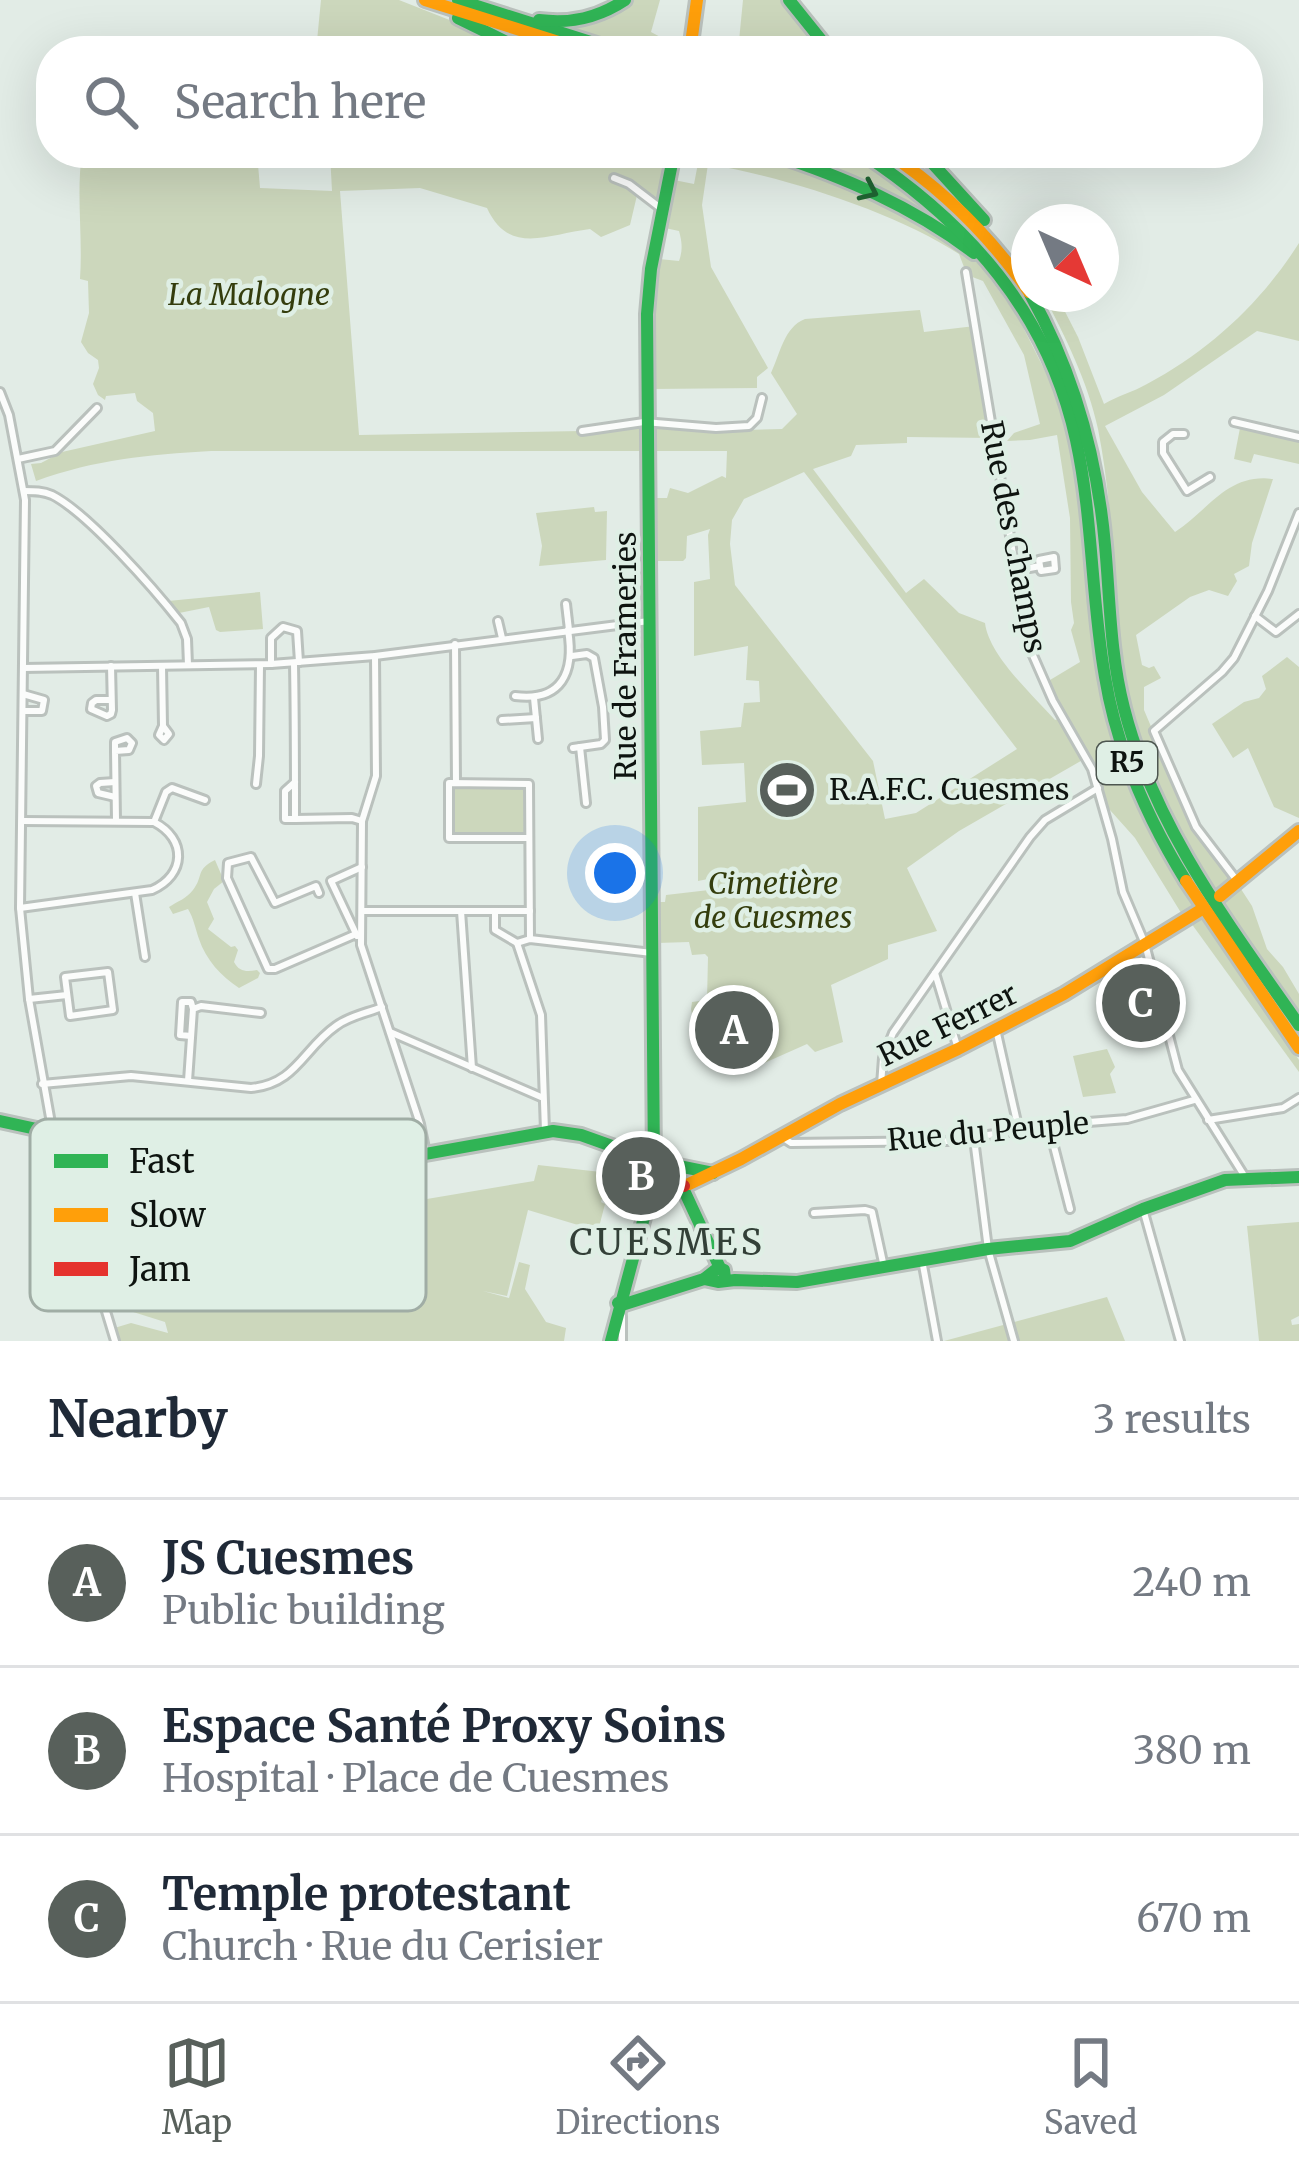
<!DOCTYPE html>
<meta charset="utf-8">
<style>
body{margin:0;font-family:Merriweather,serif;background:#f6f6f7;color:#1f2937}
.compass{position:absolute;left:1011px;top:204px;width:108px;height:108px;border-radius:50%;background:#fff;box-shadow:0 12px 48px #0002;rotate:136deg}
.you{position:absolute;left:615px;top:873px;width:42px;height:42px;margin:-30px;border:9px solid #fff;border-radius:50%;background:#1a73e8;box-shadow:0 0 0 18px #1a73e833}
.badge{display:grid;place-items:center;width:78px;height:78px;border-radius:50%;background:#58605b;color:#fff;font-size:39px;font-weight:700}
.pin{position:absolute;translate:-50% -50%;border:6px solid #fff;box-shadow:0 3px 12px #0006}
.list{margin:0;padding:0;list-style:none}
h2{display:flex;justify-content:space-between;align-items:center;height:156px;margin:0;padding:0 48px;font-size:51px}
h2 small{font-size:39px;font-weight:400;color:#747a83}
.list li{display:grid;grid-template-columns:78px 1fr auto;gap:36px;align-items:center;box-sizing:border-box;height:168px;padding:0 48px;border-top:3px solid #e0e1e3}
.list b{display:block;font-size:45px;white-space:nowrap}
.list p{margin:0;font-size:39px;white-space:nowrap;color:#747a83}
.list em{font-size:39px;font-style:normal;color:#747a83}
.icon{flex:none;width:66px;height:66px;fill:none;stroke:currentColor;stroke-width:2;stroke-linecap:round;stroke-linejoin:round}
.map{position:relative;flex:none;width:1299px;height:1341px;overflow:hidden}
.search{position:absolute;background:#fff;box-shadow:0 12px 48px #0002;left:36px;right:36px;top:36px;height:132px;display:flex;align-items:center;gap:30px;box-sizing:border-box;padding:0 42px;border-radius:48px;color:#747a83;font-size:45px}
.sheet{height:660px;background:#fff}
nav{display:flex;justify-content:space-around;align-items:center;box-sizing:border-box;height:168px;border-top:3px solid #e0e1e3;background:#fff;font-size:33px;color:#747a83}
nav a{display:grid;justify-items:center;gap:6px}
nav .on{color:#58605b}
.map>svg:first-child{display:block}
</style>
<div class="map">
<svg width="1299" height="1341" viewBox="0 0 1299 1341">
<rect width="100%" height="100%" fill="#e2ece6"/>
<g fill="#ccd7bc" fill-rule="evenodd">
<path d="M 321,0 L 399,0 L 485,34 L 517,51 L 316,51 Z"/>
<path d="M 627,0 L 660,0 L 651,32 L 679,47 L 679,51 L 637,51 L 557,24 Z"/>
<path d="M 743,0 L 785,0 L 825,51 L 738,51 Z"/>
<path d="M 82,153 L 257,153 L 260,188 L 332,191 L 330,153 L 669,153 L 660,205 L 638,191 L 630,225 L 601,237 L 590,229 C 548,234 509,256 487,208 L 420,188 L 340,191 L 359,435 L 582,431 L 648,424 L 741,427 L 744,430 L 782,429 L 797,414 L 771,373 C 780,354 784,327 805,319 L 920,310 L 924,332 L 975,326 L 993,438 L 907,437 L 907,443 L 856,445 L 851,456 L 813,469 L 906,593 L 924,579 L 959,613 L 985,623 C 989,656 1033,695 1055,720 L 1061,718 L 1045,683 L 1080,662 L 1071,630 L 1074,623 L 1071,602 L 1070,518 L 1057,435 L 1030,440 L 1007,441 L 1014,433 L 1040,424 L 1024,355 L 983,281 L 967,275 L 959,254 C 895,212 784,177 708,164 L 702,205 L 711,267 L 768,368 L 757,377 L 757,388 L 652,389 C 652,346 649,301 659,259 L 679,261 C 683,250 682,242 679,231 L 665,228 L 669,179 L 694,184 L 700,153 L 755,153 L 823,176 L 917,219 L 980,265 L 1017,315 L 1055,391 L 1069,437 L 1080,498 L 1096,668 L 1107,721 L 1196,907 L 1183,916 L 1135,838 L 1101,800 L 1086,758 L 959,831 L 907,868 L 937,931 L 888,945 L 888,959 L 831,985 L 843,1042 L 815,1052 L 807,1044 L 762,1064 L 749,1013 L 707,1023 L 711,1043 L 702,1044 L 697,1041 L 691,1009 L 692,1002 L 707,1000 L 708,957 L 705,954 L 692,955 L 689,942 L 657,943 L 658,902 L 665,902 L 666,895 L 709,890 L 708,879 L 698,881 L 698,807 L 746,802 L 744,763 L 702,765 L 700,731 L 741,727 L 744,703 L 760,702 L 759,681 L 746,680 L 748,646 L 694,656 L 694,582 L 710,579 L 708,535 L 710,529 L 687,536 L 686,558 L 683,561 L 654,561 L 654,498 L 667,498 L 670,488 L 688,493 L 722,476 L 726,478 L 727,451 L 211,451 C 147,455 97,459 36,481 L 31,464 L 41,463 L 62,452 L 155,431 L 153,413 L 137,401 L 135,393 L 106,396 L 105,400 L 98,395 L 93,384 L 99,368 L 98,360 L 88,353 L 81,342 L 89,313 L 88,281 L 80,279 C 83,237 76,194 82,153 ZM 804,472 L 1017,749 L 916,813 L 885,819 L 873,761 L 735,585 L 730,544 L 732,520 L 744,499 Z"/>
<path d="M 779,153 L 850,153 L 895,179 L 967,240 Z"/>
<path d="M 1299,243 L 1299,341 L 1257,331 L 1164,395 L 1105,426 L 1142,492 L 1175,532 C 1208,511 1227,473 1273,479 L 1252,543 L 1249,566 L 1234,574 L 1237,581 L 1228,596 L 1209,590 L 1190,597 L 1136,635 L 1142,665 L 1149,668 L 1154,666 L 1161,678 L 1144,687 L 1144,710 L 1186,809 L 1228,869 L 1230,880 L 1217,892 C 1185,841 1151,788 1136,729 C 1111,631 1118,528 1098,429 C 1088,382 1065,336 1043,294 L 1056,294 L 1078,337 L 1104,404 C 1117,396 1133,392 1147,384 C 1209,351 1261,303 1299,243 Z"/>
<path d="M 1240,428 L 1299,442 L 1299,464 L 1254,454 L 1251,463 L 1234,459 Z"/>
<path d="M 594,507 L 595,512 L 607,511 L 606,560 L 539,566 L 542,546 L 536,513 Z"/>
<path d="M 260,592 L 263,629 L 220,632 L 216,630 L 209,607 L 179,613 L 168,601 Z"/>
<path d="M 1287,657 L 1299,667 L 1299,818 L 1274,807 L 1248,748 L 1233,758 L 1212,724 L 1244,702 L 1259,698 L 1266,689 L 1262,676 Z"/>
<rect x="453" y="787" width="72" height="48"/>
<path d="M 215,860 L 224,881 L 214,889 L 207,902 L 214,919 L 208,929 L 231,947 L 235,946 L 238,950 L 234,962 C 239,972 247,972 257,970 L 260,973 L 258,978 L 239,988 C 221,976 206,960 199,939 C 195,928 194,919 188,909 L 173,914 L 169,907 C 178,901 186,899 193,890 C 204,876 195,870 215,860 Z"/>
<path d="M 1239,886 L 1252,906 L 1267,949 L 1283,967 L 1299,994 L 1299,1014 L 1222,900 Z"/>
<path d="M 1200,914 L 1299,1060 L 1299,1072 L 1191,923 Z"/>
<path d="M 1107,1049 L 1115,1067 L 1110,1074 L 1116,1093 L 1083,1097 L 1073,1056 Z"/>
<path d="M 538,1165 L 610,1173 L 601,1202 L 605,1204 L 598,1231 L 528,1210 L 507,1296 L 483,1291 L 509,1298 L 519,1262 L 530,1265 L 525,1289 L 546,1322 L 566,1328 L 564,1341 L 115,1341 L 111,1329 L 131,1323 L 168,1333 L 165,1322 L 111,1305 L 95,1251 L 139,1238 L 137,1229 L 275,1235 L 275,1251 L 332,1249 L 332,1234 L 386,1233 L 418,1229 L 415,1201 L 534,1181 Z"/>
<path d="M 1299,1222 L 1299,1316 L 1291,1320 L 1292,1325 L 1299,1324 L 1299,1341 L 1259,1341 L 1247,1226 Z"/>
<path d="M 1107,1297 L 1125,1341 L 944,1341 Z"/>
</g>
<g fill="none" stroke-linecap="round" stroke-linejoin="round">
<defs>
<g id="street">
<path d="M 614,178 L 629,184 L 663,210"/>
<path d="M 966,272 L 1028,644 L 1053,701 L 1092,769 L 1112,839 L 1123,892 L 1145,944 L 1178,1070 L 1245,1177"/>
<path d="M 0,392 L 9,415 L 25,500 L 20,908 L 29,999 L 54,1140 L 115,1341"/>
<path d="M 1234,422 L 1299,437"/>
<path d="M 582,431 L 644,422 L 716,428 L 749,426 L 757,418 L 762,398"/>
<path d="M 1184,434 L 1173,434 L 1163,442 L 1163,453 L 1187,491 L 1210,477"/>
<path d="M 18,459 L 55,451 L 97,408"/>
<path d="M 24,491 C 34,491 43,491 52,495 C 88,513 155,590 181,623 L 187,639 L 188,665"/>
<path d="M 1014,571 L 1040,566 L 1041,571 L 1055,569 L 1054,557 L 1039,560 L 1040,566"/>
<path d="M 566,604 L 569,630"/>
<path d="M 1255,616 L 1276,632 L 1299,614"/>
<path d="M 498,621 L 502,638"/>
<path d="M 455,644 L 456,783"/>
<path d="M 375,656 L 376,776 L 362,821 L 361,945 L 420,1124 L 426,1153"/>
<path d="M 572,656 L 587,654 L 594,658 L 603,707 L 605,740 L 601,744 L 573,748"/>
<path d="M 271,664 L 271,638 L 283,627 L 297,631 L 299,662"/>
<path d="M 294,664 C 295,716 295,767 295,819 L 285,819 L 285,791 L 295,782"/>
<path d="M 111,666 L 112,710 L 111,714 L 107,716 L 91,709 L 92,703 L 96,700 L 111,700"/>
<path d="M 162,666 L 163,726 L 169,734 L 164,740 L 159,735 L 163,726"/>
<path d="M 23,668 L 271,664 L 375,656 L 649,621"/>
<path d="M 515,696 C 562,702 575,672 568,630"/>
<path d="M 534,698 L 538,739"/>
<path d="M 23,711 L 42,711 L 44,700 L 23,694"/>
<path d="M 502,720 L 536,718"/>
<path d="M 580,747 L 586,803"/>
<path d="M 115,751 L 129,750 L 132,743 L 127,738 L 115,742 L 115,751 L 116,820"/>
<path d="M 115,782 L 100,783 L 96,786 L 98,793 L 115,797"/>
<path d="M 256,784 L 259,756 L 260,665"/>
<path d="M 295,819 L 352,818 L 362,821"/>
<path d="M 154,822 L 166,792 L 172,788 L 205,800"/>
<path d="M 528,838 L 449,838 L 449,783 L 529,784 L 530,939"/>
<path d="M 1238,882 L 1196,827 L 1154,731 L 1222,672 L 1234,658 L 1268,591 L 1299,513"/>
<path d="M 135,893 L 145,957"/>
<path d="M 319,893 L 316,886 L 275,903 L 251,857 L 228,863 L 227,878 L 268,969 L 275,969 L 356,934"/>
<path d="M 20,908 L 152,890 C 186,875 187,839 154,822 L 22,821"/>
<path d="M 362,911 L 530,911"/>
<path d="M 461,911 L 472,1068"/>
<path d="M 495,912 L 495,930 L 517,943 L 530,939 L 652,953"/>
<path d="M 357,936 L 331,881 L 362,867"/>
<path d="M 517,943 L 541,1015 L 545,1131"/>
<path d="M 108,972 L 113,1010 L 70,1016 L 65,977 Z"/>
<path d="M 935,973 L 958,1049"/>
<path d="M 29,999 L 67,995"/>
<path d="M 996,1029 L 1019,1131"/>
<path d="M 390,1032 L 541,1097"/>
<path d="M 191,1036 L 180,1035 L 182,1002 L 191,1002 L 193,1009"/>
<path d="M 188,1081 L 193,1009 L 201,1006 L 261,1013"/>
<path d="M 42,1084 L 131,1076 L 251,1088 C 296,1084 303,1049 336,1026 C 349,1016 367,1013 382,1007"/>
<path d="M 881,1085 L 883,1058 L 893,1033 L 1030,837 L 1045,820 L 1098,788"/>
<path d="M 1208,1120 L 1283,1108 L 1299,1098"/>
<path d="M 1049,1127 L 1070,1209"/>
<path d="M 782,1137 L 791,1143 L 947,1141 L 1063,1124 L 1127,1119 L 1194,1100"/>
<path d="M 974,1139 L 988,1249 L 1014,1341"/>
<path d="M 381,1194 L 384,1162"/>
<path d="M 1143,1209 L 1180,1341"/>
<path d="M 814,1213 L 865,1210 L 872,1212 L 884,1267"/>
<path d="M 922,1260 L 937,1341"/>
<path d="M 617,1311 L 622,1316 L 622,1341"/>
</g>
<g id="fast">
<path d="M 458,0 L 619,51"/>
<path d="M 789,0 L 830,51"/>
<path d="M 458,18 L 525,51"/>
<path d="M 539,20 C 571,24 598,18 625,0"/>
<path d="M 770,153 C 844,177 912,206 974,253"/>
<path d="M 862,153 C 968,223 1048,312 1076,440 C 1093,518 1091,598 1105,677 C 1117,750 1147,818 1186,881"/>
<path d="M 923,153 L 984,220"/>
<path d="M 1030,294 C 1074,373 1097,455 1105,545 C 1110,599 1110,654 1124,708 C 1154,827 1230,926 1299,1025"/>
<path d="M 0,1121 L 234,1172 L 274,1176 L 314,1174 L 553,1131 L 581,1135 L 654,1161 L 713,1173"/>
<path d="M 682,1186 L 720,1268"/>
<path d="M 704,1279 L 718,1282 L 735,1280 L 797,1282 L 988,1249 L 1070,1241 L 1143,1209 L 1225,1180 L 1299,1177"/>
<path d="M 618,1303 L 625,1304 L 704,1279 L 718,1268 L 724,1270 L 725,1278"/>
<path d="M 611,1341 L 646,1210 L 654,1167 L 647,314 L 651,269 L 674,153"/>
</g>
<g id="slow">
<path d="M 425,0 L 587,51"/>
<path d="M 690,51 L 697,0"/>
<path d="M 888,153 C 945,191 990,236 1029,292"/>
<path d="M 1186,881 L 1299,1048"/>
<path d="M 1220,896 L 1299,831"/>
<path d="M 689,1184 L 741,1159 L 840,1104 L 958,1049 L 1064,994 L 1199,911"/>
</g>
<path id="jam" d="M 651,1188 L 664,1183 L 684,1186"/>
</defs>
<use href="#street" stroke="#bac1bd" stroke-width="12"/>
<use href="#fast" stroke="#bac1bd" stroke-width="18"/>
<use href="#slow" stroke="#bac1bd" stroke-width="18"/>
<use href="#jam" stroke="#bac1bd" stroke-width="18"/>
<use href="#street" stroke="#fbfcfb" stroke-width="6"/>
<use href="#fast" stroke="#30b455" stroke-width="12"/>
<use href="#slow" stroke="#ff9f0a" stroke-width="12"/>
<use href="#jam" stroke="#e5322d" stroke-width="12"/>
</g>
<defs><path id="oneway-chevron" d="M-2-3.5L2.5 0L-2 3.5" fill="none" stroke-width="1.6" stroke-linecap="round" stroke-linejoin="round" transform="scale(3)"/></defs>
<use stroke="#1f6432" href="#oneway-chevron" transform="translate(869 191) rotate(25)"/>
<defs>
<symbol id="stadium-disc" viewBox="-11 -11 22 22"><circle r="9.5" fill="#58605b" stroke="#dfefe5"/><path d="M0-5a6.5 5 0 1 0 0 10a6.5 5 0 1 0 0-10ZM-3.5-1.8h7v3.6h-7Z" fill="#fff"/></symbol>
</defs>
<g fill-rule="evenodd">
<use href="#stadium-disc" x="754" y="757" width="66" height="66"/>
</g>
<g text-anchor="middle" stroke-width="9" stroke-linejoin="round" paint-order="stroke">
<rect fill="#dfefe5" stroke="#4d5650" stroke-width="3" x="1097" y="742" width="60" height="42" rx="9"/>
<g font-size="27" font-weight="bold" fill="#0e1410">
<text x="1127" y="772">R5</text>
</g>
<g font-size="30" font-style="italic" fill="#343d0d" stroke="#dfefe5">
<text x="249" y="305">La Malogne</text>
<text x="773" y="894">Cimetière<tspan x="773" dy="34">de Cuesmes</tspan></text>
</g>
<g font-size="30" fill="#0e1410" stroke="#dfefe5">
<text transform="translate(1013 537) rotate(79)" y="10">Rue des Champs</text>
<text transform="translate(626 656) rotate(-90)" y="10">Rue de Frameries</text>
<text transform="translate(948 1025) rotate(-26)" y="10">Rue Ferrer</text>
<text transform="translate(988 1132) rotate(-5)" y="10">Rue du Peuple</text>
</g>
<g font-size="30" fill="#0e1410" stroke="#dfefe5" text-anchor="start">
<text x="829" y="800">R.A.F.C. Cuesmes</text>
</g>
<g font-size="36" letter-spacing="3" fill="#334038" stroke="#dfefe5">
<text x="667" y="1255">CUESMES</text>
</g>
</g>
<rect x="30" y="1119" width="396" height="192" rx="18" fill="#dfefe5" stroke="#a0ada5" stroke-width="3"/>
<rect x="54" y="1154" width="54" height="14" fill="#30b455"/>
<rect x="54" y="1208" width="54" height="14" fill="#ff9f0a"/>
<rect x="54" y="1262" width="54" height="14" fill="#e5322d"/>
<g font-size="33" fill="#0e1410">
<text x="129" y="1173">Fast</text>
<text x="129" y="1227">Slow</text>
<text x="129" y="1281">Jam</text>
</g>
</svg>
<svg class="compass" viewBox="-18 -18 36 36"><path d="M0-13l5 13h-10z" fill="#e53935"/><path d="M0 13l5-13h-10z" fill="#747a83"/></svg>
<div class="you"></div>
<div class="pin badge" style="left:734px;top:1030px">A</div>
<div class="pin badge" style="left:641px;top:1176px">B</div>
<div class="pin badge" style="left:1141px;top:1003px">C</div>
<div class="search"><svg class="icon" aria-label="search" viewBox="0 0 24 24"><circle cx="10" cy="10" r="6"/><path d="M15 15l6 6"/></svg>Search here</div>
</div>
<section class="sheet">
<h2>Nearby<small>3 results</small></h2>
<ul class="list">
<li><span class="badge">A</span><div><b>JS Cuesmes</b><p>Public building</p></div><em>240 m</em></li>
<li><span class="badge">B</span><div><b>Espace Santé Proxy Soins</b><p>Hospital · Place de Cuesmes</p></div><em>380 m</em></li>
<li><span class="badge">C</span><div><b>Temple protestant</b><p>Church · Rue du Cerisier</p></div><em>670 m</em></li>
</ul>
</section>
<nav>
<a class="on"><svg class="icon" aria-label="map" viewBox="0 0 24 24"><path d="M3 6l6-2 6 2 6-2v14l-6 2-6-2-6 2zM9 4v14M15 6v14"/></svg>Map</a>
<a><svg class="icon" aria-label="directions" viewBox="0 0 24 24"><path d="M12 3l9 9-9 9-9-9zM9 14v-3h6M13 9l2 2-2 2"/></svg>Directions</a>
<a><svg class="icon" aria-label="saved" viewBox="0 0 24 24"><path d="M7 4h10v16l-5-4-5 4z"/></svg>Saved</a>
</nav>
